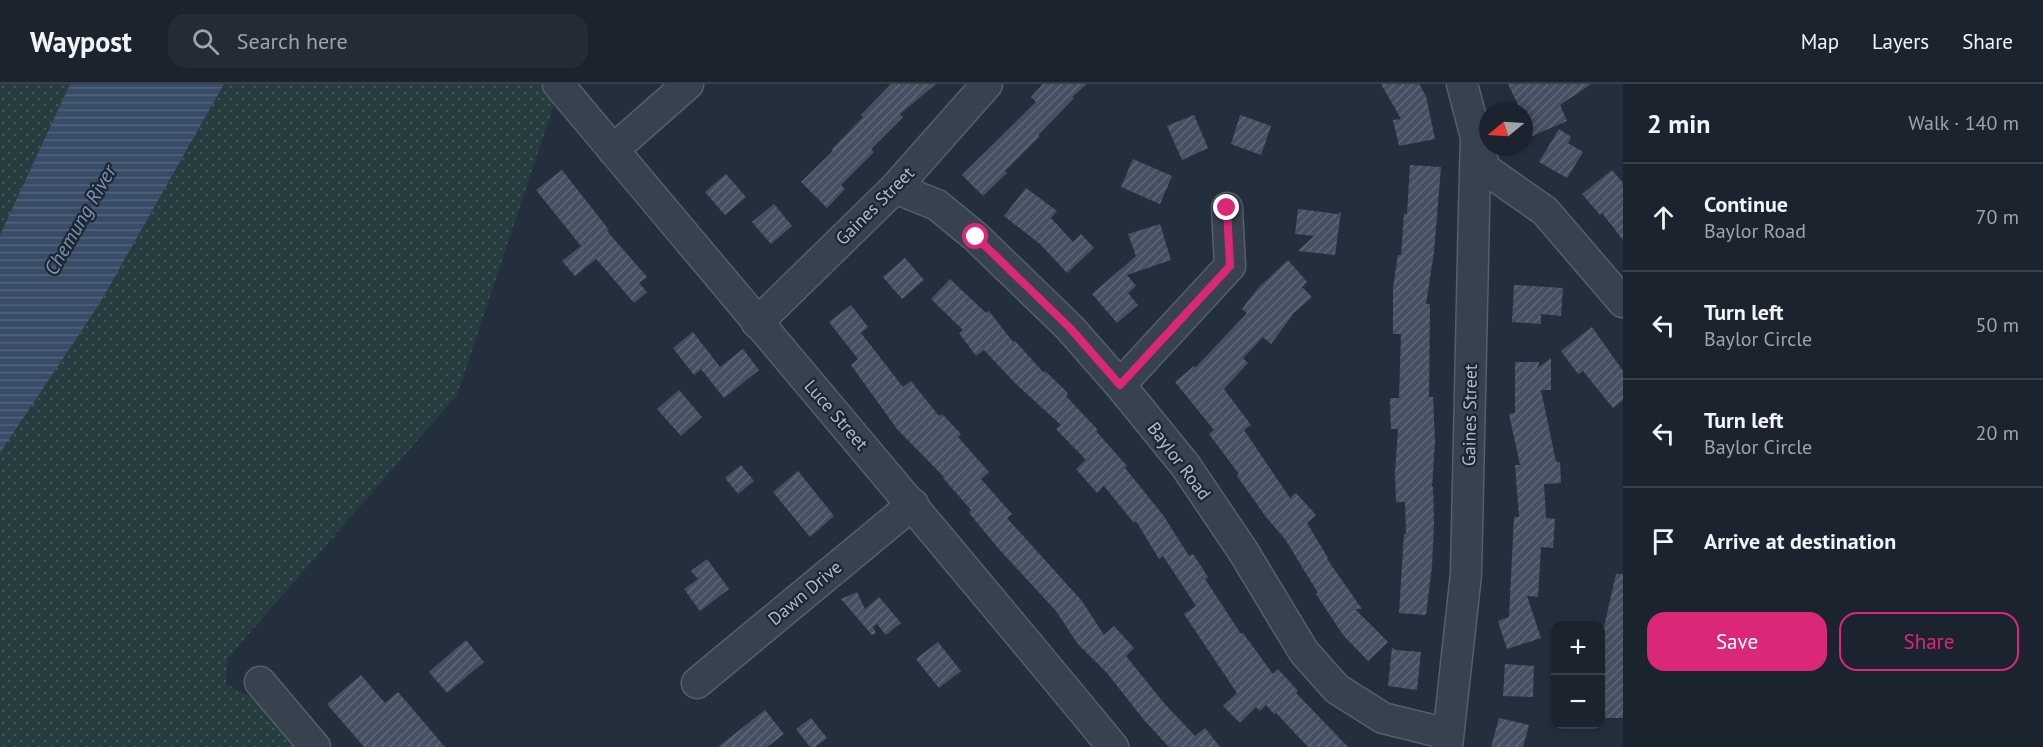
<!DOCTYPE html>
<meta charset="utf-8">
<style>
body{margin:0;font-family:"PT Sans",sans-serif;background:#242b36;color:#f1f3f6}
.controls{position:absolute;right:18px;bottom:18px;display:grid;overflow:hidden;border-radius:12px;box-shadow:0 3px 9px #0003}
.controls button{width:54px;height:54px;display:grid;place-items:center;padding:0;border:0;border-bottom:2px solid #39404a;background:#1b232e;color:#f1f3f6;font:30px sans-serif}
.compass{position:absolute;left:1479px;top:18px;width:54px;height:54px;border-radius:50%;background:#1b232e;box-shadow:0 3px 9px #0003;rotate:252deg}
.stop{position:absolute;width:18px;height:18px;margin:-14px;border:4px solid #db2777;border-radius:50%;background:#fff}
.stop.end{background:#db2777;border-color:#fff;box-shadow:0 2px 6px #0008}
.list{margin:0;padding:0;list-style:none}
h2{display:flex;justify-content:space-between;align-items:center;height:78px;margin:0;padding:0 24px;font-size:26px}
h2 small{font-size:20px;font-weight:400;color:#a0a4aa}
.list li{display:grid;grid-template-columns:39px 1fr auto;gap:18px;align-items:center;box-sizing:border-box;height:108px;padding:0 24px;border-top:2px solid #39404a}
.list b{display:block;font-size:22px;white-space:nowrap}
.list p{margin:0;font-size:20px;white-space:nowrap;color:#a0a4aa}
.list em{font-size:20px;font-style:normal;color:#a0a4aa}
.actions{display:flex;gap:12px;padding:18px 24px}
.actions a{flex:1;padding:14px 0;border:2px solid #db2777;border-radius:18px;text-align:center;font-size:21px;color:#db2777}
.actions .main{background:#db2777;color:#fff}
.icon{flex:none;width:33px;height:33px;fill:none;stroke:currentColor;stroke-width:2;stroke-linecap:round;stroke-linejoin:round}
.map{position:relative;flex:none;width:1623px;height:663px;overflow:hidden}
header{display:flex;align-items:center;gap:36px;box-sizing:border-box;height:84px;padding:0 30px;background:#1b232e;border-bottom:2px solid #39404a}
header strong{font-size:28px}
nav{display:flex;gap:33px;margin-inline-start:auto;font-size:21px}
.search{width:420px;height:54px;background:#242b36;display:flex;align-items:center;gap:15px;box-sizing:border-box;padding:0 21px;border-radius:18px;color:#a0a4aa;font-size:22px}
main{display:flex}
aside{flex:1;background:#1b232e}
.map>svg:first-child{display:block}
</style>
<header>
<strong>Waypost</strong>
<div class="search"><svg class="icon" aria-label="search" viewBox="0 0 24 24"><circle cx="10" cy="10" r="6"/><path d="M15 15l6 6"/></svg>Search here</div>
<nav><a>Map</a><a>Layers</a><a>Share</a></nav>
</header>
<main>
<div class="map">
<svg width="1623" height="663" viewBox="0 0 1623 663">
<defs>
<pattern id="grass-dots" width="8" height="8" patternUnits="userSpaceOnUse" patternTransform="scale(1.5)"><rect width="8" height="8" fill="#263c3f"/><path d="M2 2h.1M6 6h.1" fill="none" stroke="#435659" stroke-width="1.8" stroke-linecap="round"/></pattern>
<pattern id="water-rules" width="6" height="5" patternUnits="userSpaceOnUse" patternTransform="scale(1.5)"><rect width="6" height="5" fill="#394c67"/><path d="M0 2.5h6" fill="none" stroke="#53647b"/></pattern>
<pattern id="building-hatch" width="6" height="6" patternUnits="userSpaceOnUse" patternTransform="scale(1.5)"><rect width="6" height="6" fill="#455162"/><path d="M-1 1l2-2M0 6l6-6M5 7l2-2" fill="none" stroke="#5d6877"/></pattern>
</defs>
<rect width="100%" height="100%" fill="#242f3e"/>
<g fill="url(#grass-dots)">
<path d="M 0,0 L 70,0 L 0,151 Z"/>
<path d="M 224,0 L 541,0 L 555,17 L 457,311 L 227,575 L 226,600 L 255,615 L 293,663 L 0,663 L 0,369 L 100,219 Z"/>
</g>
<path fill="url(#water-rules)" d="M 70,0 L 224,0 L 100,219 L 0,369 L 0,151 Z"/>
<g fill="url(#building-hatch)">
<path d="M 891,0 L 936,0 L 900,30 L 903,33 L 871,65 L 874,68 L 841,101 L 845,105 L 827,124 L 801,98 L 833,67 L 831,66 L 863,33 L 861,31 Z"/>
<path d="M 1043,0 L 1087,0 L 1072,13 L 1074,14 L 1038,51 L 1040,52 L 1005,87 L 1007,89 L 983,112 L 962,91 L 1036,18 L 1031,13 Z"/>
<path d="M 1381,0 L 1419,0 L 1426,12 L 1435,55 L 1399,62 L 1393,36 L 1401,35 Z"/>
<path d="M 1508,0 L 1591,0 L 1560,21 L 1567,37 L 1532,52 L 1524,35 L 1524,27 L 1521,27 Z"/>
<path d="M 1194,31 L 1208,64 L 1182,76 L 1167,42 Z"/>
<path d="M 1240,31 L 1271,42 L 1261,71 L 1231,60 Z"/>
<path d="M 1559,45 L 1571,53 L 1568,59 L 1583,68 L 1567,94 L 1539,78 Z"/>
<path d="M 1133,75 L 1172,92 L 1160,120 L 1121,103 Z"/>
<path d="M 1410,81 L 1441,83 L 1434,168 L 1426,220 L 1430,220 L 1429,313 L 1433,313 L 1435,357 L 1432,403 L 1433,403 L 1434,439 L 1432,482 L 1426,531 L 1399,529 L 1404,450 L 1406,450 L 1405,418 L 1396,418 L 1395,388 L 1398,345 L 1391,345 L 1390,314 L 1399,314 L 1401,250 L 1393,250 L 1393,204 L 1398,171 L 1401,171 L 1404,130 L 1407,130 Z"/>
<path d="M 562,86 L 609,146 L 607,147 L 647,193 L 639,199 L 647,208 L 634,219 L 596,175 L 575,192 L 562,177 L 581,162 L 536,106 Z"/>
<path d="M 1612,86 L 1623,99 L 1623,156 L 1602,129 L 1600,131 L 1582,110 Z"/>
<path d="M 726,90 L 746,113 L 725,131 L 705,108 Z"/>
<path d="M 1026,104 L 1057,127 L 1051,134 L 1073,158 L 1081,150 L 1094,164 L 1067,189 L 1040,160 L 1004,132 Z"/>
<path d="M 774,120 L 792,142 L 771,160 L 752,138 Z"/>
<path d="M 1298,125 L 1338,130 L 1341,127 L 1335,171 L 1298,167 L 1314,152 L 1295,150 Z"/>
<path d="M 1160,140 L 1171,176 L 1127,191 L 1136,202 L 1128,209 L 1138,221 L 1117,239 L 1092,210 L 1136,172 L 1128,150 Z"/>
<path d="M 905,174 L 924,196 L 902,215 L 883,193 Z"/>
<path d="M 1288,176 L 1307,198 L 1302,203 L 1312,213 L 1294,229 L 1271,260 L 1263,253 L 1243,274 L 1248,279 L 1224,305 L 1251,341 L 1244,346 L 1290,414 L 1296,409 L 1316,431 L 1307,439 L 1328,474 L 1327,475 L 1362,525 L 1355,525 L 1388,558 L 1368,577 L 1343,551 L 1316,510 L 1318,509 L 1285,455 L 1266,433 L 1237,392 L 1239,390 L 1209,350 L 1214,346 L 1175,298 L 1194,282 L 1195,284 L 1247,229 L 1242,225 L 1258,204 Z"/>
<path d="M 950,195 L 986,229 L 989,227 L 1013,258 L 1015,257 L 1044,289 L 1045,287 L 1068,309 L 1066,312 L 1098,346 L 1096,347 L 1127,382 L 1125,384 L 1163,431 L 1189,472 L 1193,470 L 1208,493 L 1205,495 L 1241,550 L 1243,549 L 1273,590 L 1278,585 L 1298,607 L 1296,609 L 1348,663 L 1308,663 L 1276,629 L 1274,630 L 1266,621 L 1260,627 L 1256,623 L 1240,639 L 1223,622 L 1237,609 L 1184,530 L 1196,522 L 1163,472 L 1159,475 L 1136,437 L 1134,439 L 1104,402 L 1097,409 L 1076,385 L 1086,376 L 1056,345 L 1061,341 L 1015,299 L 984,266 L 976,272 L 959,249 L 963,246 L 931,215 Z"/>
<path d="M 1514,201 L 1563,204 L 1561,232 L 1541,230 L 1541,240 L 1512,238 Z"/>
<path d="M 851,221 L 868,243 L 861,249 L 903,303 L 911,297 L 939,332 L 942,330 L 961,350 L 958,353 L 989,388 L 981,395 L 1012,430 L 1007,434 L 1082,517 L 1104,551 L 1114,542 L 1134,564 L 1126,572 L 1163,618 L 1195,652 L 1205,644 L 1220,663 L 1169,663 L 1144,636 L 1107,589 L 1077,559 L 1056,527 L 998,464 L 969,429 L 971,426 L 943,394 L 944,393 L 897,345 L 851,281 L 858,275 L 829,238 Z"/>
<path d="M 1592,243 L 1623,287 L 1623,316 L 1613,324 L 1583,287 L 1578,290 L 1561,267 Z"/>
<path d="M 693,248 L 720,283 L 743,265 L 759,286 L 724,314 L 701,285 L 694,291 L 673,264 Z"/>
<path d="M 1551,274 L 1551,306 L 1541,306 L 1556,378 L 1560,378 L 1561,399 L 1544,400 L 1546,434 L 1555,435 L 1553,464 L 1541,463 L 1538,513 L 1527,512 L 1541,554 L 1507,565 L 1498,537 L 1509,533 L 1514,433 L 1519,433 L 1515,381 L 1520,381 L 1509,330 L 1515,329 L 1515,278 L 1539,278 L 1538,284 Z"/>
<path d="M 679,306 L 702,333 L 681,352 L 657,325 Z"/>
<path d="M 741,381 L 754,397 L 738,410 L 725,394 Z"/>
<path d="M 798,387 L 834,432 L 810,453 L 773,408 Z"/>
<path d="M 707,475 L 729,505 L 700,527 L 684,505 L 698,495 L 691,487 Z"/>
<path d="M 1616,490 L 1623,490 L 1623,634 L 1600,634 L 1600,561 Z"/>
<path d="M 857,508 L 865,525 L 879,513 L 901,539 L 886,551 L 877,540 L 873,543 L 876,549 L 872,551 L 841,515 Z"/>
<path d="M 466,556 L 484,578 L 447,609 L 429,588 Z"/>
<path d="M 938,558 L 961,587 L 939,604 L 916,575 Z"/>
<path d="M 1392,563 L 1395,566 L 1421,568 L 1417,606 L 1388,602 Z"/>
<path d="M 1505,580 L 1534,582 L 1533,613 L 1503,612 Z"/>
<path d="M 361,591 L 385,619 L 398,608 L 445,663 L 364,663 L 327,620 Z"/>
<path d="M 765,626 L 784,650 L 767,663 L 718,663 Z"/>
<path d="M 811,634 L 827,654 L 815,663 L 810,663 L 796,645 Z"/>
<path d="M 1499,634 L 1529,641 L 1523,663 L 1491,663 Z"/>
</g>
<g fill="none" stroke-linecap="round" stroke-linejoin="round">
<defs>
<g id="minor">
<path d="M 558,0 C 743,221 930,441 1113,663"/>
<path d="M 1478,60 L 1485,85 L 1545,127 L 1623,218"/>
<path d="M 613,66 L 688,0"/>
<path d="M 895,104 L 937,121 L 976,153 L 1070,244 L 1120,301 L 1185,381 L 1243,467 L 1304,568 L 1337,605 L 1383,634 L 1448,650"/>
<path d="M 757,239 L 895,104 L 987,0"/>
<path d="M 1120,301 L 1230,182 L 1227,124"/>
<path d="M 260,598 L 315,663"/>
<path d="M 697,599 L 913,420"/>
<path d="M 1447,663 L 1466,490 L 1474,127 L 1476,53 L 1462,0"/>
</g>
</defs>
<use href="#minor" stroke="#565f6c" stroke-width="33"/>
<use href="#minor" stroke="#38414e" stroke-width="30"/>
</g>
<g fill="none" stroke-linecap="round" stroke-linejoin="round">
<path stroke="#db2777" stroke-width="8" d="M 976,153 L 1070,244 L 1120,301 L 1230,182 L 1227,124"/>
</g>
<g text-anchor="middle" stroke-width="4.5" stroke-linejoin="round" paint-order="stroke">
<g font-size="18" fill="#b4bcc9" stroke="#1d2633">
<text transform="translate(875 122) rotate(-45)" y="6">Gaines Street</text>
<text transform="translate(836 331) rotate(49)" y="6">Luce Street</text>
<text transform="translate(1470 331) rotate(-89)" y="6">Gaines Street</text>
<text transform="translate(1179 377) rotate(53)" y="6">Baylor Road</text>
<text transform="translate(805 509) rotate(-40)" y="6">Dawn Drive</text>
</g>
<g font-size="20" font-style="italic" fill="#7c92b1" stroke="#1d2633">
<text transform="translate(80 136) rotate(-60)" y="7">Chemung River</text>
</g>
</g>
</svg>
<div class="controls">
<button>+</button>
<button>−</button>
</div>
<svg class="compass" viewBox="-18 -18 36 36"><path d="M0-13l5 13h-10z" fill="#e53935"/><path d="M0 13l5-13h-10z" fill="#a0a4aa"/></svg>
<div class="stop" style="left:976px;top:153px"></div>
<div class="stop end" style="left:1227px;top:124px"></div>
</div>
<aside>
<h2>2 min<small>Walk · 140 m</small></h2>
<ul class="list">
<li><svg class="icon" aria-label="ahead" viewBox="0 0 24 24"><path d="M12 20V5M6 11l6-6 6 6"/></svg><div><b>Continue</b><p>Baylor Road</p></div><em>70 m</em></li>
<li><svg class="icon" aria-label="left" viewBox="0 0 24 24"><path d="M17 20v-9H6M10 6l-5 5 5 5"/></svg><div><b>Turn left</b><p>Baylor Circle</p></div><em>50 m</em></li>
<li><svg class="icon" aria-label="left" viewBox="0 0 24 24"><path d="M17 20v-9H6M10 6l-5 5 5 5"/></svg><div><b>Turn left</b><p>Baylor Circle</p></div><em>20 m</em></li>
<li><svg class="icon" aria-label="arrive" viewBox="0 0 24 24"><path d="M6 21V4h12l-3 4 3 4H6"/></svg><div><b>Arrive at destination</b></div></li>
</ul>
<div class="actions"><a class="main">Save</a><a>Share</a></div>
</aside>
</main>
